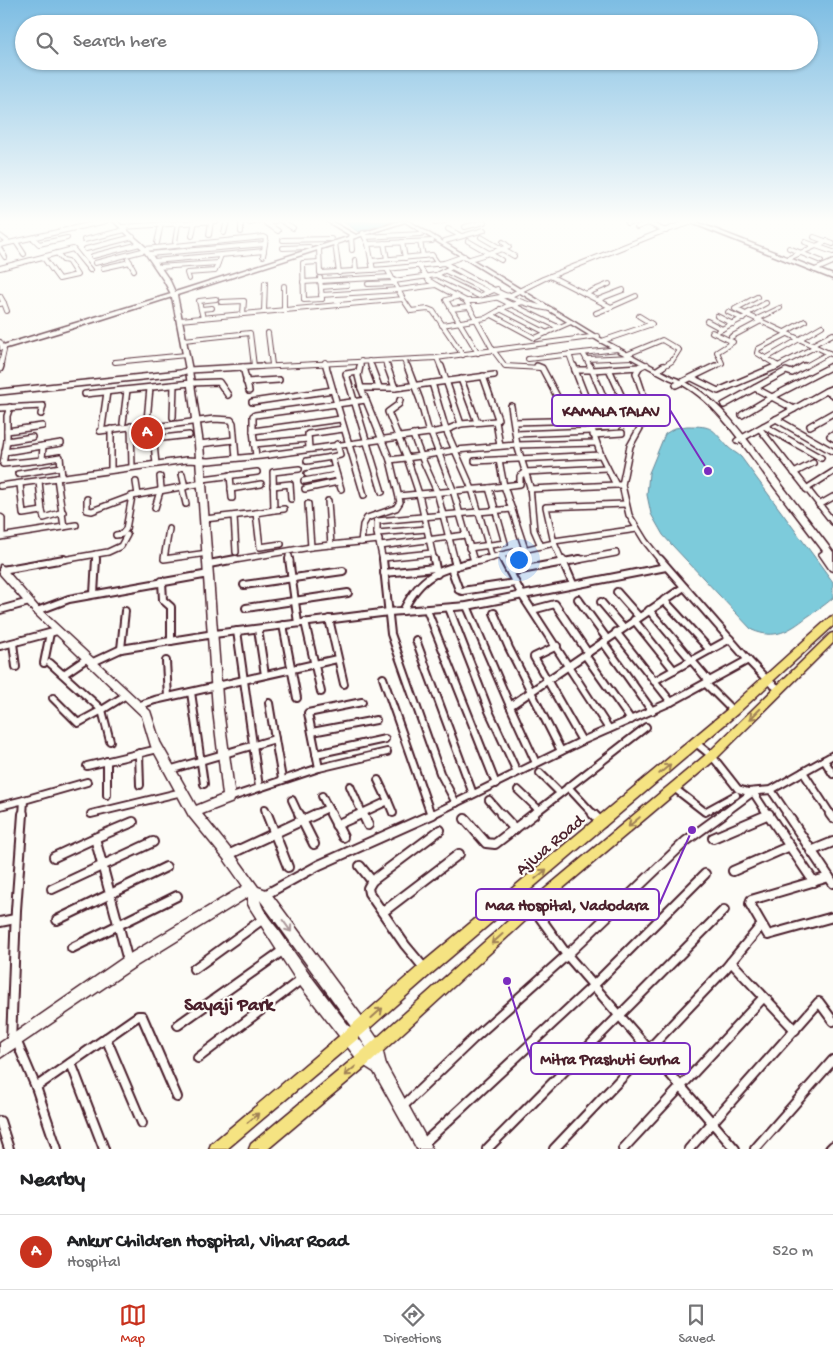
<!DOCTYPE html>
<style>
body{margin:0;font-family:"Gochi Hand",sans-serif;background:#f2f2f2;color:#202124}
.you{position:absolute;left:518px;top:559px;width:18px;height:18px;margin:-12px;border:4px solid #fff;border-radius:50%;background:#1a73e8;box-shadow:0 0 0 8px #1a73e833}
.badge{display:grid;place-items:center;width:32px;height:32px;border-radius:50%;background:#c8321e;color:#fff;font-size:16px;font-weight:700}
.pin{position:absolute;translate:-50% -50%;border:2px solid #fff;box-shadow:0 1px 5px #0006}
.list{margin:0;padding:0;list-style:none}
h2{display:flex;justify-content:space-between;align-items:center;height:65px;margin:0;padding:0 20px;font-size:21px}
h2 small{font-size:16px;font-weight:400;color:#757577}
.list li{display:grid;grid-template-columns:32px 1fr auto;gap:15px;align-items:center;box-sizing:border-box;height:75px;padding:0 20px;border-top:1px solid #e0e0e0}
.list b{display:block;font-size:19px;white-space:nowrap}
.list p{margin:0;font-size:16px;white-space:nowrap;color:#757577}
.list em{font-size:16px;font-style:normal;color:#757577}
.icon{flex:none;width:28px;height:28px;fill:none;stroke:currentColor;stroke-width:2;stroke-linecap:round;stroke-linejoin:round}
.map{position:relative;flex:none;width:833px;height:1149px;overflow:hidden}
.search{position:absolute;background:#fff;box-shadow:0 1px 4px #0004;left:15px;right:15px;top:15px;height:55px;display:flex;align-items:center;gap:12px;box-sizing:border-box;padding:0 18px;border-radius:28px;color:#757577;font-size:19px}
.sheet{height:140px;background:#fff}
nav{display:flex;justify-content:space-around;align-items:center;box-sizing:border-box;height:70px;border-top:1px solid #e0e0e0;background:#fff;font-size:14px;color:#757577}
nav a{display:grid;justify-items:center;gap:2px}
nav .on{color:#c8321e}
.map>svg:first-child{display:block}
</style>
<div class="map">
<svg width="833" height="1149" viewBox="0 0 833 1149">
<rect width="100%" height="100%" fill="#fdfcf7"/>
<filter id="ink" filterUnits="userSpaceOnUse"><feTurbulence type="fractalNoise" baseFrequency=".02" numOctaves="2"/><feDisplacementMap in="SourceGraphic" scale="10" xChannelSelector="R" yChannelSelector="G"/><feConvolveMatrix kernelMatrix="1 2 1 2 8 2 1 2 1" color-interpolation-filters="sRGB"/></filter>
<g filter="url(#ink)">
<g fill="#7dcbdb" stroke="#698695">
<path d="M 351,221 L 393,221 L 358,232 L 344,222 Z"/>
<path d="M 687,426 C 714,426 711,428 728,447 C 732,451 737,453 741,457 L 833,582 L 833,598 C 825,605 816,611 807,617 C 789,631 775,640 752,630 L 672,545 L 663,535 L 651,514 L 647,495 L 649,473 L 665,434 L 675,428 Z"/>
</g>
<g fill="none" stroke-linecap="round" stroke-linejoin="round">
<defs>
<g id="street-far3">
<path d="M 241,221 L 241,232"/>
<path d="M 275,221 L 266,223 L 278,231"/>
<path d="M 282,221 L 293,228"/>
<path d="M 643,221 L 666,231"/>
<path d="M 690,221 L 658,233 L 696,221"/>
<path d="M 250,223 L 259,221"/>
<path d="M 435,223 L 444,221"/>
<path d="M 627,223 L 633,221"/>
<path d="M 122,227 L 217,221"/>
<path d="M 465,227 L 484,222"/>
<path d="M 637,227 L 648,223"/>
<path d="M 448,229 L 461,236"/>
<path d="M 224,233 L 227,221"/>
<path d="M 363,233 L 368,244 L 432,241"/>
<path d="M 209,235 L 211,221"/>
<path d="M 0,236 L 8,242"/>
<path d="M 192,236 L 195,221"/>
<path d="M 351,237 L 352,250"/>
<path d="M 365,237 L 421,234"/>
<path d="M 481,237 L 514,256"/>
<path d="M 814,237 L 833,244"/>
<path d="M 33,238 L 39,244 L 67,238"/>
<path d="M 84,240 L 125,230"/>
<path d="M 283,240 L 331,239"/>
<path d="M 445,241 L 484,230"/>
<path d="M 468,241 L 501,260"/>
<path d="M 16,242 L 24,254"/>
<path d="M 175,242 L 178,223"/>
<path d="M 402,242 L 405,258"/>
<path d="M 420,242 L 423,256"/>
<path d="M 805,242 L 833,252"/>
<path d="M 157,243 L 161,224"/>
<path d="M 335,243 L 339,273"/>
<path d="M 384,243 L 387,259"/>
<path d="M 368,244 L 373,270"/>
<path d="M 0,245 L 106,221"/>
<path d="M 283,248 L 309,247"/>
<path d="M 319,248 L 320,273 L 387,269"/>
<path d="M 789,248 L 821,261"/>
<path d="M 0,249 L 5,257"/>
<path d="M 86,249 L 133,237"/>
<path d="M 145,249 L 264,237 L 266,238 L 263,256"/>
<path d="M 149,254 L 265,244"/>
<path d="M 93,256 L 140,244"/>
<path d="M 43,257 L 59,279 L 77,275 L 68,261 L 63,260 L 57,253"/>
<path d="M 128,259 L 134,270"/>
<path d="M 470,259 L 509,247 L 503,242"/>
<path d="M 787,259 L 827,241"/>
<path d="M 355,260 L 356,271"/>
<path d="M 154,261 L 264,251"/>
<path d="M 371,261 L 432,255 L 438,264"/>
<path d="M 319,262 L 303,263 L 304,300 L 322,299"/>
<path d="M 95,263 L 146,250"/>
<path d="M 444,263 C 477,280 513,304 550,309"/>
<path d="M 158,267 L 218,263 L 221,255"/>
<path d="M 452,267 L 436,275 L 479,296 L 497,289"/>
<path d="M 0,268 L 73,249 L 90,270"/>
<path d="M 103,268 L 130,262"/>
<path d="M 815,270 L 833,262"/>
<path d="M 446,271 L 489,292"/>
<path d="M 550,276 L 611,307 L 636,296"/>
<path d="M 320,278 L 322,299"/>
<path d="M 189,279 L 187,273 L 215,271 L 218,263"/>
<path d="M 394,281 L 436,275"/>
<path d="M 303,282 L 391,277"/>
<path d="M 368,284 L 395,283"/>
<path d="M 436,285 L 466,301 L 478,301 L 511,295 L 543,279 L 658,233"/>
<path d="M 284,286 L 284,309"/>
<path d="M 321,287 L 347,285"/>
<path d="M 585,294 L 609,284"/>
<path d="M 321,295 L 399,290 L 436,285 L 428,280 L 419,266"/>
<path d="M 0,296 L 4,303"/>
<path d="M 456,297 L 446,300 L 478,353"/>
<path d="M 757,297 L 735,309 L 833,355"/>
<path d="M 498,298 L 558,327"/>
<path d="M 403,299 L 411,311 L 428,309 L 433,311 L 463,355"/>
<path d="M 597,300 L 623,290"/>
<path d="M 466,301 L 493,350 L 505,366 L 541,368"/>
<path d="M 221,302 L 244,301 L 243,313"/>
<path d="M 0,304 L 4,303 L 7,311"/>
<path d="M 201,309 L 212,308"/>
<path d="M 451,309 L 469,307"/>
<path d="M 500,309 L 547,333"/>
<path d="M 264,311 L 265,283"/>
<path d="M 728,312 L 743,319"/>
<path d="M 596,313 L 611,307"/>
<path d="M 746,314 L 766,303"/>
<path d="M 492,315 L 535,338 L 571,322"/>
<path d="M 717,316 L 733,324"/>
<path d="M 203,318 L 199,301 L 216,299"/>
<path d="M 757,319 L 780,308"/>
<path d="M 180,320 L 403,299 L 387,269 L 444,263 L 464,256"/>
<path d="M 707,321 L 722,329"/>
<path d="M 442,325 L 486,318 L 507,306 L 523,302"/>
<path d="M 718,331 L 749,315"/>
<path d="M 712,332 L 733,342 L 717,352 L 722,363 L 712,368"/>
<path d="M 785,332 L 805,321"/>
<path d="M 268,333 L 272,365"/>
<path d="M 787,334 L 758,349 L 757,353 L 778,366 L 815,347"/>
<path d="M 731,337 L 761,321"/>
<path d="M 184,340 L 250,333 L 254,366"/>
<path d="M 602,341 L 652,324 L 639,316"/>
<path d="M 0,342 L 4,350 L 0,368"/>
<path d="M 812,345 L 833,334"/>
<path d="M 583,353 L 591,368"/>
<path d="M 569,354 L 574,368"/>
<path d="M 628,354 L 662,340 L 679,350 L 672,361 L 661,368"/>
<path d="M 437,358 L 441,368"/>
<path d="M 528,359 L 618,349"/>
<path d="M 587,359 L 632,357"/>
<path d="M 765,359 L 822,326"/>
<path d="M 404,360 L 407,368"/>
<path d="M 369,361 L 372,368"/>
<path d="M 385,361 L 387,368"/>
<path d="M 115,362 L 186,355"/>
<path d="M 325,362 L 327,368"/>
<path d="M 236,368 L 436,358 L 598,336"/>
<path d="M 360,368 L 361,361"/>
<path d="M 628,368 L 639,367"/>
<path d="M 639,368 L 647,364"/>
<path d="M 774,368 L 778,366"/>
<path d="M 802,368 L 829,353"/>
<path d="M 830,368 L 833,366"/>
</g>
<g id="street-far2">
<path d="M 326,366 L 337,404 L 366,400"/>
<path d="M 360,366 L 358,376 L 361,388 L 390,460 L 400,502 L 396,508 L 367,518 L 363,525 L 361,542"/>
<path d="M 371,366 L 379,387"/>
<path d="M 387,366 L 395,388"/>
<path d="M 407,366 L 420,400 L 429,433"/>
<path d="M 441,366 L 461,424"/>
<path d="M 537,366 L 542,368 L 560,402"/>
<path d="M 574,366 L 575,370"/>
<path d="M 590,366 L 592,370 L 575,370 L 591,411"/>
<path d="M 640,366 L 636,373 L 649,412 L 630,446 L 622,485 L 629,515 L 645,541 L 661,561"/>
<path d="M 243,367 L 249,391"/>
<path d="M 0,369 L 1,366"/>
<path d="M 609,369 L 628,410"/>
<path d="M 657,370 L 663,366"/>
<path d="M 358,372 L 346,374 L 382,492"/>
<path d="M 483,376 L 498,419 L 496,421 L 500,446"/>
<path d="M 692,378 L 718,391 L 777,366"/>
<path d="M 461,379 L 477,422"/>
<path d="M 246,382 L 279,380"/>
<path d="M 432,383 L 446,430 L 472,489 L 492,558"/>
<path d="M 676,385 L 715,366"/>
<path d="M 361,388 L 395,388 L 494,375"/>
<path d="M 833,388 L 826,391 L 833,395"/>
<path d="M 0,392 L 180,373 L 189,370 L 261,366"/>
<path d="M 85,394 L 191,383 L 219,382 L 228,395"/>
<path d="M 252,402 L 333,390"/>
<path d="M 724,405 L 755,388"/>
<path d="M 10,407 L 7,416 L 7,441 L 3,464 L 42,460"/>
<path d="M 0,408 L 43,406 L 41,414"/>
<path d="M 794,409 L 755,388 L 786,371 L 792,373 L 804,366"/>
<path d="M 609,410 L 592,370 L 639,367"/>
<path d="M 742,415 L 772,397 L 832,366"/>
<path d="M 173,417 L 174,385"/>
<path d="M 776,419 L 832,451"/>
<path d="M 147,420 L 150,388"/>
<path d="M 514,422 L 587,420"/>
<path d="M 589,422 L 619,422"/>
<path d="M 123,423 L 127,390"/>
<path d="M 131,426 L 132,467"/>
<path d="M 764,426 L 821,458"/>
<path d="M 810,426 L 833,413"/>
<path d="M 102,427 L 107,392"/>
<path d="M 154,427 L 214,419 L 231,420 L 233,423 L 236,458"/>
<path d="M 591,428 L 617,427"/>
<path d="M 111,429 L 111,470"/>
<path d="M 760,429 L 833,522"/>
<path d="M 7,431 L 42,426"/>
<path d="M 100,431 L 152,424 L 156,464"/>
<path d="M 253,431 L 253,416 L 255,415 L 337,404 L 364,495"/>
<path d="M 431,433 L 453,490 L 466,535"/>
<path d="M 516,434 L 592,431"/>
<path d="M 833,434 L 830,436 L 833,438"/>
<path d="M 593,435 L 622,433"/>
<path d="M 154,439 L 189,435"/>
<path d="M 7,441 L 32,437"/>
<path d="M 737,441 L 826,391"/>
<path d="M 199,444 L 234,440"/>
<path d="M 254,444 L 308,439"/>
<path d="M 43,446 L 42,460 L 60,457 L 62,477"/>
<path d="M 309,448 L 308,434 L 343,429"/>
<path d="M 5,452 L 61,443"/>
<path d="M 256,456 L 253,431 L 341,419"/>
<path d="M 332,457 L 340,455 L 337,444"/>
<path d="M 390,460 L 421,456 L 413,435"/>
<path d="M 499,460 L 504,486 L 525,549"/>
<path d="M 307,461 L 332,457 L 335,469"/>
<path d="M 475,461 L 601,455"/>
<path d="M 794,473 L 813,463"/>
<path d="M 18,474 L 61,467"/>
<path d="M 182,474 L 185,487"/>
<path d="M 307,474 L 335,469 L 341,489"/>
<path d="M 230,475 L 232,498"/>
<path d="M 57,478 L 64,527"/>
<path d="M 203,479 L 257,472"/>
<path d="M 39,481 L 42,511"/>
<path d="M 304,481 L 336,475"/>
<path d="M 136,482 L 138,495"/>
<path d="M 20,484 L 23,514 L 42,511 L 44,518 L 63,512"/>
<path d="M 622,485 L 616,485 L 601,455 L 587,415 L 648,414"/>
<path d="M 0,486 L 186,460 L 209,461 L 261,456 L 429,433 L 446,430 L 461,424 L 496,421"/>
<path d="M 273,486 L 290,484 L 291,499"/>
<path d="M 182,487 L 186,504"/>
<path d="M 489,488 L 520,484 L 520,476 L 525,472 L 607,468"/>
<path d="M 231,489 L 261,484"/>
<path d="M 305,489 L 338,482"/>
<path d="M 530,489 L 616,485"/>
<path d="M 806,489 L 833,472"/>
<path d="M 399,496 L 419,494 L 407,458 L 388,412 L 399,404 L 400,400"/>
<path d="M 87,499 L 87,510 L 92,511 L 132,496 L 203,483"/>
<path d="M 328,501 L 331,545"/>
<path d="M 308,504 L 311,547"/>
<path d="M 819,505 L 833,497"/>
<path d="M 155,508 L 161,488 L 160,477"/>
<path d="M 274,510 L 284,509"/>
<path d="M 256,513 L 274,510 L 273,472 L 299,469"/>
<path d="M 234,516 L 236,552"/>
<path d="M 0,517 L 2,518 L 2,534"/>
<path d="M 205,519 L 256,513 L 260,547 L 281,544"/>
<path d="M 169,529 L 164,559 L 208,553"/>
<path d="M 377,533 L 427,529"/>
<path d="M 116,535 L 122,534 L 126,529 L 132,496"/>
<path d="M 0,537 L 76,525"/>
<path d="M 554,541 L 637,529"/>
<path d="M 554,543 L 546,507 L 625,504"/>
<path d="M 380,546 L 466,535 L 474,561"/>
<path d="M 541,546 L 534,530 L 530,487 L 517,445 L 596,443"/>
<path d="M 289,556 L 290,561"/>
<path d="M 383,558 L 432,553"/>
<path d="M 57,561 L 108,552 L 121,546 L 127,535"/>
<path d="M 96,561 L 96,554"/>
<path d="M 229,561 L 311,547 L 379,540"/>
<path d="M 383,561 L 377,533 L 377,521 L 512,509"/>
<path d="M 434,561 L 419,494 L 489,488 L 505,543 L 469,548"/>
<path d="M 455,561 L 437,492 L 421,456 L 456,450 L 517,445 L 511,406"/>
<path d="M 480,561 L 501,555"/>
<path d="M 504,561 L 501,555 L 554,543 L 562,561"/>
<path d="M 573,561 L 616,553"/>
</g>
<g id="street-far1">
<path d="M 289,559 L 298,623"/>
<path d="M 383,559 L 391,634 L 440,773 L 456,803"/>
<path d="M 434,559 L 437,574"/>
<path d="M 454,559 L 456,566"/>
<path d="M 503,559 L 522,595 L 609,729"/>
<path d="M 562,559 L 573,584"/>
<path d="M 660,559 L 748,660 L 768,681 L 779,689"/>
<path d="M 209,564 L 236,559"/>
<path d="M 451,568 L 459,590 L 462,591 L 515,583"/>
<path d="M 2,570 L 64,559"/>
<path d="M 510,572 L 580,559"/>
<path d="M 384,573 L 435,568"/>
<path d="M 162,581 L 163,600 L 171,607 L 171,641"/>
<path d="M 244,585 L 343,571"/>
<path d="M 617,592 L 639,617"/>
<path d="M 94,594 L 96,559"/>
<path d="M 578,599 L 607,639"/>
<path d="M 601,602 L 623,628"/>
<path d="M 467,606 L 510,706"/>
<path d="M 246,608 L 348,593"/>
<path d="M 449,608 L 489,711 L 517,772"/>
<path d="M 0,610 L 29,602"/>
<path d="M 427,610 L 496,784"/>
<path d="M 532,610 L 555,604 L 588,653"/>
<path d="M 649,610 L 709,681"/>
<path d="M 37,611 L 69,599 L 209,574"/>
<path d="M 403,611 C 423,570 444,569 485,559"/>
<path d="M 494,613 L 509,648 L 561,751"/>
<path d="M 329,619 L 344,684"/>
<path d="M 634,620 L 674,670"/>
<path d="M 305,622 L 321,692"/>
<path d="M 283,625 L 297,698"/>
<path d="M 258,629 L 265,675"/>
<path d="M 237,631 L 259,787"/>
<path d="M 616,632 L 671,702"/>
<path d="M 416,640 L 473,794"/>
<path d="M 603,642 L 652,711"/>
<path d="M 13,643 L 16,667"/>
<path d="M 0,646 L 57,631"/>
<path d="M 557,646 L 534,657 L 582,741"/>
<path d="M 121,649 L 125,611"/>
<path d="M 710,650 L 730,639"/>
<path d="M 585,655 L 631,720"/>
<path d="M 166,661 L 168,697"/>
<path d="M 44,663 L 50,633"/>
<path d="M 50,663 L 102,710 L 126,695"/>
<path d="M 91,663 L 121,649 L 214,634 L 389,612 L 467,606 L 666,567"/>
<path d="M 64,674 L 86,659"/>
<path d="M 383,678 L 431,815"/>
<path d="M 654,681 L 710,650 L 664,600"/>
<path d="M 706,684 L 733,711"/>
<path d="M 191,692 L 204,784"/>
<path d="M 53,698 L 78,723 L 102,710 L 110,741"/>
<path d="M 269,703 L 275,739"/>
<path d="M 137,706 L 155,700 L 337,659"/>
<path d="M 312,732 L 376,720"/>
<path d="M 696,743 L 712,756 L 738,789 L 748,792 L 771,790 L 788,815"/>
<path d="M 139,753 L 140,785"/>
<path d="M 316,754 L 385,739"/>
<path d="M 824,760 L 833,774"/>
<path d="M 107,761 L 107,795"/>
<path d="M 536,763 L 510,706 L 684,587"/>
<path d="M 87,766 L 158,749"/>
<path d="M 319,768 L 387,752"/>
<path d="M 169,770 L 275,739 L 282,779"/>
<path d="M 803,772 L 831,815"/>
<path d="M 540,773 L 560,793"/>
<path d="M 350,786 L 363,815"/>
<path d="M 568,787 L 594,815"/>
<path d="M 674,788 L 705,812 L 736,795"/>
<path d="M 518,790 L 539,810 L 646,727"/>
<path d="M 771,790 L 833,755"/>
<path d="M 322,796 L 328,808"/>
<path d="M 229,798 L 319,768 L 308,713 L 362,702"/>
<path d="M 24,800 L 87,782"/>
<path d="M 292,800 L 299,815"/>
<path d="M 489,800 L 502,815"/>
<path d="M 388,801 L 393,813"/>
<path d="M 0,806 L 24,800 L 23,815"/>
<path d="M 265,809 L 267,815"/>
<path d="M 91,814 L 182,792"/>
<path d="M 313,815 L 328,808 L 332,815"/>
<path d="M 358,815 L 388,801 L 378,780"/>
<path d="M 431,815 L 582,741 L 671,702 L 748,660"/>
<path d="M 533,815 L 539,810"/>
<path d="M 722,815 L 753,792 L 768,815"/>
<path d="M 767,815 L 769,814"/>
</g>
<g id="street">
<path d="M 267,814 L 288,867"/>
<path d="M 299,814 L 314,844"/>
<path d="M 331,814 L 343,837"/>
<path d="M 363,814 L 368,825"/>
<path d="M 501,814 L 515,829"/>
<path d="M 593,814 L 602,823"/>
<path d="M 768,814 L 814,882"/>
<path d="M 787,814 L 833,883"/>
<path d="M 830,814 L 833,818"/>
<path d="M 465,819 L 486,843 L 495,844 L 534,814"/>
<path d="M 336,825 L 361,814"/>
<path d="M 95,838 L 133,822"/>
<path d="M 713,838 L 769,814"/>
<path d="M 811,851 L 833,842"/>
<path d="M 228,855 L 316,814"/>
<path d="M 54,857 L 95,838 L 128,961"/>
<path d="M 360,866 L 372,881 L 440,830"/>
<path d="M 733,871 L 790,846"/>
<path d="M 829,877 L 751,900 L 750,904 L 768,935 L 833,917"/>
<path d="M 372,881 L 368,888 L 369,893 L 405,945 L 425,969"/>
<path d="M 52,889 L 153,842"/>
<path d="M 521,891 L 567,955 L 735,1149"/>
<path d="M 263,896 L 319,865 L 433,814"/>
<path d="M 383,912 L 459,854"/>
<path d="M 57,920 L 166,867"/>
<path d="M 0,922 L 15,919"/>
<path d="M 72,948 L 177,896"/>
<path d="M 731,962 L 795,1030"/>
<path d="M 194,969 L 263,919"/>
<path d="M 178,1025 L 285,949"/>
<path d="M 106,1038 L 142,1123"/>
<path d="M 16,1040 L 36,1087 L 57,1149"/>
<path d="M 11,1042 L 16,910 L 23,814"/>
<path d="M 198,1058 L 303,978"/>
<path d="M 71,1063 L 104,1149"/>
<path d="M 36,1087 L 138,1016 L 142,1016 L 177,1097"/>
<path d="M 402,1107 L 473,1039 L 567,955 L 686,841 L 723,814"/>
<path d="M 0,1121 L 9,1149"/>
<path d="M 423,1144 L 593,986 L 705,874"/>
<path d="M 487,1149 L 724,910"/>
<path d="M 554,1149 L 726,968 L 759,928"/>
<path d="M 623,1149 L 763,998"/>
<path d="M 689,1149 L 819,1002 L 833,1021"/>
<path d="M 755,1149 L 833,1060"/>
<path d="M 830,1149 L 833,1146"/>
</g>
<g id="secondary">
<path d="M 113,221 L 117,221 L 147,248 L 170,281 L 175,292 L 351,236 L 326,221 L 331,221 L 356,235 L 400,221 L 409,221 L 604,340 L 673,377 C 715,390 746,439 772,472 C 792,499 813,525 833,552 L 833,571 L 830,570 L 819,554 L 823,551 C 804,526 784,500 765,475 C 740,441 710,393 669,379 L 600,342 L 405,222 L 177,295 L 192,370 L 203,444 L 223,710 L 235,798 L 233,802 L 202,814 L 232,851 L 258,887 L 269,891 L 366,1022 L 381,1044 L 386,1065 L 432,1149 L 417,1149 L 374,1072 L 360,1063 L 298,983 L 250,908 L 248,904 L 248,897 L 133,968 L 0,1058 L 0,1043 L 123,958 L 243,886 L 224,859 L 189,816 L 151,746 L 142,716 L 34,613 L 0,574 L 0,565 L 3,566 L 40,609 L 150,711 L 160,742 L 196,806 L 223,795 L 213,710 L 195,444 L 186,370 L 172,297 L 87,324 L 0,350 L 0,346 L 171,294 L 164,281 L 143,250 ZM 260,900 L 356,1032 L 370,1053 C 339,1013 308,974 280,932 C 273,923 262,911 260,900 Z"/>
<path d="M 689,221 L 694,221 L 833,275 L 833,279 L 689,222 Z"/>
</g>
<g id="primary">
<path d="M 833,616 L 833,626 L 737,714 L 431,974 L 354,1042 L 227,1149 L 209,1149 L 211,1144 L 344,1032 L 421,964 L 729,708 L 830,617 Z"/>
<path d="M 833,633 L 833,643 L 716,759 L 536,911 L 370,1063 L 268,1149 L 249,1149 L 251,1144 L 360,1053 L 528,903 L 708,753 L 830,634 Z"/>
</g>
</defs>
<use href="#street-far3" stroke="#4a1f2b" stroke-width="6"/>
<use href="#street-far2" stroke="#4a1f2b" stroke-width="8"/>
<use href="#street-far1" stroke="#4a1f2b" stroke-width="10"/>
<use href="#street" stroke="#4a1f2b" stroke-width="12"/>
<use href="#secondary" stroke="#4a1f2b" stroke-width="3"/>
<use href="#primary" stroke="#4a1f2b" stroke-width="3"/>
<use href="#street-far3" stroke="#fdfcf7" stroke-width="4"/>
<use href="#street-far2" stroke="#fdfcf7" stroke-width="5"/>
<use href="#street-far1" stroke="#fdfcf7" stroke-width="6"/>
<use href="#street" stroke="#fdfcf7" stroke-width="8"/>
<use href="#secondary" fill="#fdfcf7" fill-rule="evenodd"/>
<use href="#primary" fill="#f5e382" fill-rule="evenodd"/>
</g>
<defs><path id="oneway-shaft" d="M-6 0H5M1.5-3L5.5 0L1.5 3" fill="none" stroke-width="1.6" stroke-linecap="round" stroke-linejoin="round" transform="scale(1.25)"/></defs>
<g stroke="#a08156">
<use href="#oneway-shaft" transform="translate(755 714) rotate(135)"/>
<use href="#oneway-shaft" transform="translate(665 769) rotate(-40)"/>
<use href="#oneway-shaft" transform="translate(634 822) rotate(140)"/>
<use href="#oneway-shaft" transform="translate(541 874) rotate(-40)"/>
<use href="#oneway-shaft" transform="translate(497 939) rotate(138)"/>
<use href="#oneway-shaft" transform="translate(377 1013) rotate(-42)"/>
<use href="#oneway-shaft" transform="translate(350 1071) rotate(140)"/>
<use href="#oneway-shaft" transform="translate(253 1118) rotate(-40)"/>
</g>
<use stroke="#ac999b" href="#oneway-shaft" transform="translate(287 926) rotate(54)"/>
</g>
<linearGradient id="sky" x2="0" y2="1"><stop stop-color="#7dbde3"/><stop offset="0.58" stop-color="#fefefb"/><stop offset="1" stop-color="#fefefb" stop-opacity="0"/></linearGradient>
<rect width="833" height="381" fill="url(#sky)"/>
<g text-anchor="middle" stroke-width="4.5" stroke-linejoin="round" paint-order="stroke">
<g font-size="18" fill="#4a1f2b" stroke="#fdfcf7">
<text transform="translate(549 844) rotate(-40)" y="6">Ajwa Road</text>
</g>
<g font-size="19" font-weight="bold" fill="#4a1f2b" stroke="#fdfcf7">
<text x="229" y="1010">Sayaji Park</text>
</g>
</g>
<path fill="none" stroke="#7b2cbf" stroke-width="2" d="M708 471L670 410M692 830L659 905M507 981L531 1059"/>
<g fill="#7b2cbf" stroke="#fdfcf7" stroke-width="2">
<circle cx="708" cy="471" r="5"/>
<circle cx="692" cy="830" r="5"/>
<circle cx="507" cy="981" r="5"/>
</g>
<g fill="#fdfcf7" stroke="#7b2cbf" stroke-width="2">
<rect x="552" y="395" width="118" height="31" rx="5"/>
<rect x="476" y="889" width="183" height="31" rx="5"/>
<rect x="531" y="1043" width="159" height="31" rx="5"/>
</g>
<g font-size="16" text-anchor="middle" font-weight="bold" fill="#4a1f2b">
<text x="611" y="416">KAMALA TALAV</text>
<text x="567" y="910">Maa Hospital, Vadodara</text>
<text x="610" y="1064">Mitra Prashuti Gurha</text>
</g>
</svg>
<div class="you"></div>
<div class="pin badge" style="left:147px;top:433px">A</div>
<div class="search"><svg class="icon" aria-label="search" viewBox="0 0 24 24"><circle cx="10" cy="10" r="6"/><path d="M15 15l6 6"/></svg>Search here</div>
</div>
<section class="sheet">
<h2>Nearby<small></small></h2>
<ul class="list">
<li><span class="badge">A</span><div><b>Ankur Children Hospital, Vihar Road</b><p>Hospital</p></div><em>520 m</em></li>
</ul>
</section>
<nav>
<a class="on"><svg class="icon" aria-label="map" viewBox="0 0 24 24"><path d="M3 6l6-2 6 2 6-2v14l-6 2-6-2-6 2zM9 4v14M15 6v14"/></svg>Map</a>
<a><svg class="icon" aria-label="directions" viewBox="0 0 24 24"><path d="M12 3l9 9-9 9-9-9zM9 14v-3h6M13 9l2 2-2 2"/></svg>Directions</a>
<a><svg class="icon" aria-label="saved" viewBox="0 0 24 24"><path d="M7 4h10v16l-5-4-5 4z"/></svg>Saved</a>
</nav>
